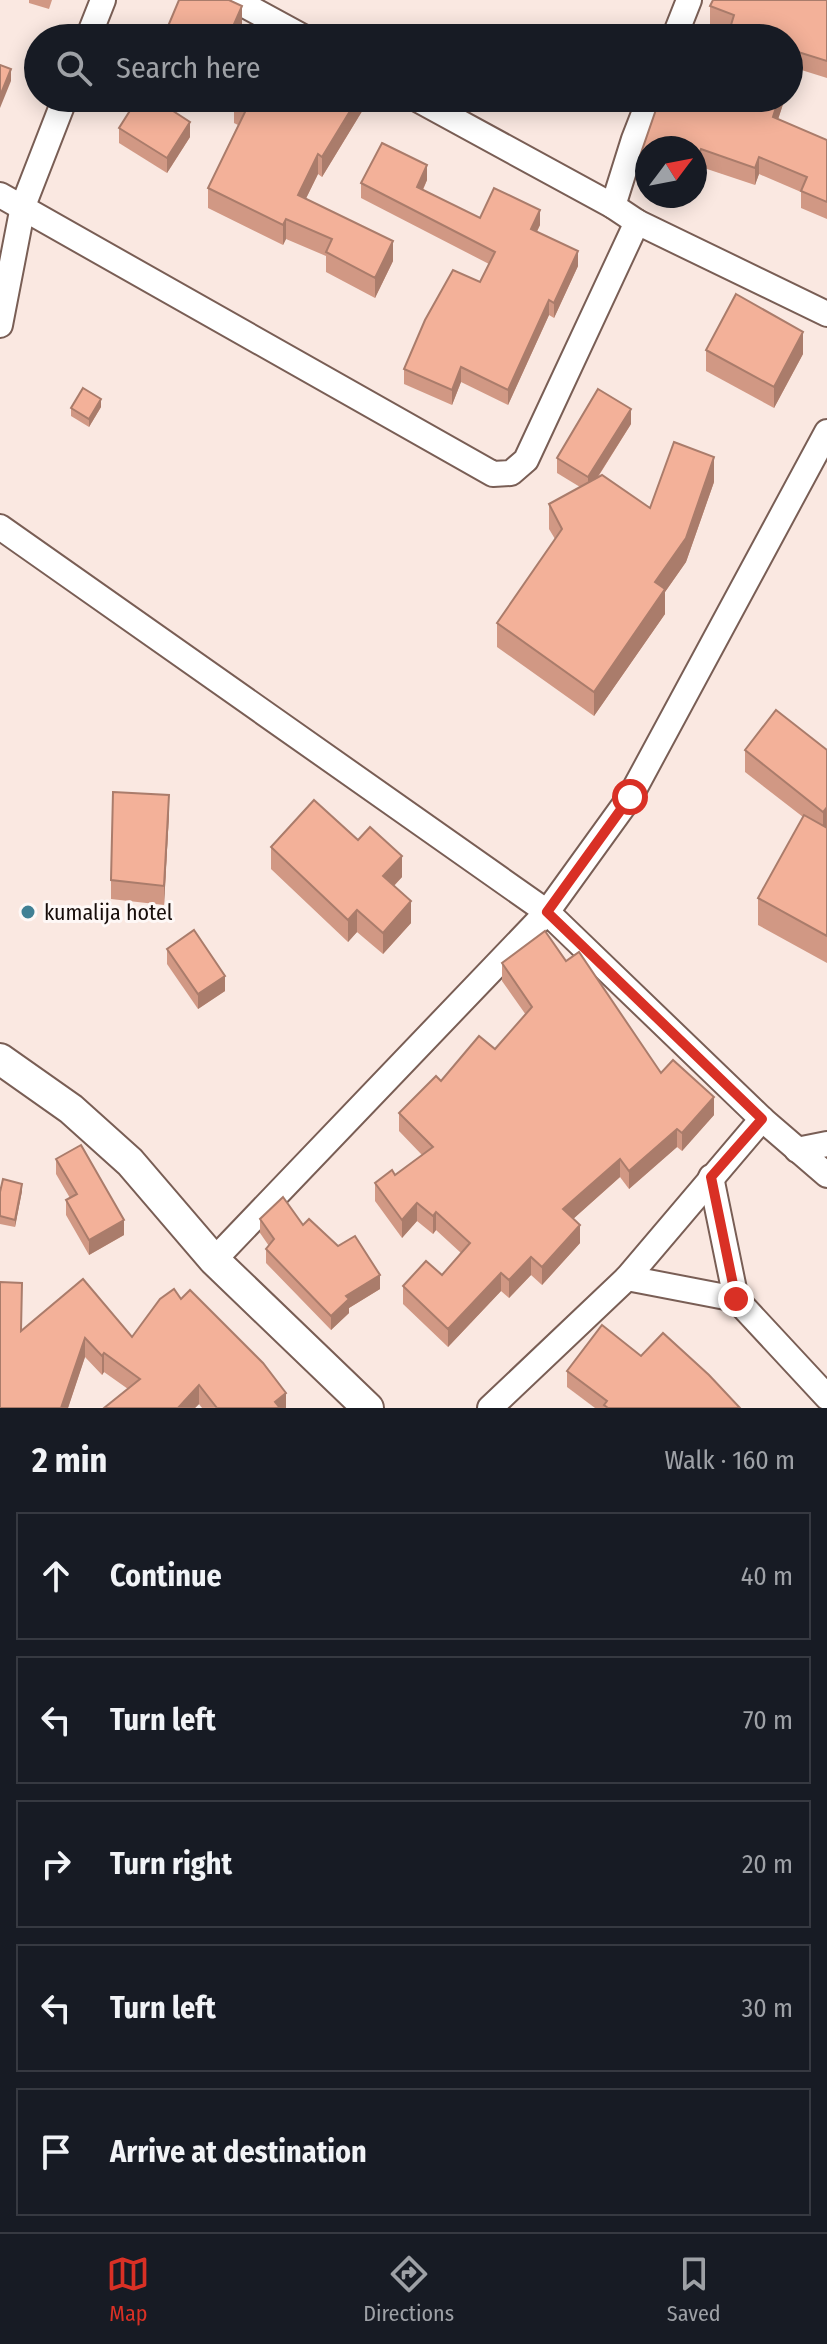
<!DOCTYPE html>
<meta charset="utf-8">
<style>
body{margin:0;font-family:"Fira Sans Condensed",sans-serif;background:#20242c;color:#f1f3f6}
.compass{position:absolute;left:635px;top:136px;width:72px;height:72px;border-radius:50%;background:#171b24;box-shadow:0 4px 20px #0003;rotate:58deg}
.stop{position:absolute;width:24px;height:24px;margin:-18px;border:6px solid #d93025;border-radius:50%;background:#fff}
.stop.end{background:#d93025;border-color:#fff;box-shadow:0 2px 8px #0008}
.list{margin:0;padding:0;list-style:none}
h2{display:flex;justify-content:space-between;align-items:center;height:104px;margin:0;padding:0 32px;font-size:34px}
h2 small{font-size:26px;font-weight:400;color:#9ea1a6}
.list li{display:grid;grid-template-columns:52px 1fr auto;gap:24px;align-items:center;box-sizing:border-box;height:128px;margin:0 16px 16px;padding:0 16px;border:2px solid #363941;border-radius:0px}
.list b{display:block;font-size:30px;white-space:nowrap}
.list em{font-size:26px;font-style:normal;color:#9ea1a6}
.icon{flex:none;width:44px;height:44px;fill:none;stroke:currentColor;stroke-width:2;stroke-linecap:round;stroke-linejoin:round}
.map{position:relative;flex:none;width:827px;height:1408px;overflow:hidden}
.search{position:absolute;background:#171b24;box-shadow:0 4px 20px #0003;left:24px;right:24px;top:24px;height:88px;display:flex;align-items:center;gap:20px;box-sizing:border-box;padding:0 28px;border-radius:44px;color:#9ea1a6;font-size:30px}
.sheet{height:824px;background:#171b24}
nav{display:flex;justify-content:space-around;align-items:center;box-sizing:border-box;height:112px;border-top:2px solid #363941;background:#171b24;font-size:22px;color:#9ea1a6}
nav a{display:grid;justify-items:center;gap:4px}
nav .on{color:#d93025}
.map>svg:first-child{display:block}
</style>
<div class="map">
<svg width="827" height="1408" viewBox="0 0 827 1408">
<rect width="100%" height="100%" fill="#fae8e1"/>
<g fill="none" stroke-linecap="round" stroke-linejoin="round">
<defs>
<g id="minor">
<path d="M 235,0 L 305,38"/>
<path d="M 88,38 L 103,0"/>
<path d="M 674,38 L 689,0"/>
<path d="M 415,98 L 613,206 L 637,222 L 827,314"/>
<path d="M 0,195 L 493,474 L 511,473 L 526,460 L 637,222"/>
<path d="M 613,206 L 634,139 L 650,98"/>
<path d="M 0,325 L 23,206 L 65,98"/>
<path d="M 0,527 L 547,912 L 762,1119 L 827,1175"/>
<path d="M 797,1150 L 827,1144"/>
<path d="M 711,1177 L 736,1299"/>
<path d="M 214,1260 L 547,912 L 630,797 L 827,432"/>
<path d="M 627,1278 L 736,1299 L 827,1397"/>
<path d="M 490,1408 L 627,1278 L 762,1119"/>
</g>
<path id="tertiary" d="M 0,1059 L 71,1109 L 130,1162 L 214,1260 L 368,1408"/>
</defs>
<use href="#minor" stroke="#795e55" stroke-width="28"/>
<use href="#tertiary" stroke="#795e55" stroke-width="34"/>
<use href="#minor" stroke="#fff" stroke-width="24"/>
<use href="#tertiary" stroke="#fff" stroke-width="30"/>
</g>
<g fill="#d19884">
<path d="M 29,0 L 52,0 L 49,9 L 29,3 Z"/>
<path d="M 827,0 L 827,78 L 795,68 L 729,31 L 710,24 L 710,6 Z"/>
<path d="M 242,27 L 238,38 L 166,38 L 166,31 Z"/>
<path d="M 364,98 L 364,108 L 322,177 L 318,174 L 306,198 L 393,261 L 375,298 L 326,272 L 326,256 L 286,239 L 283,245 L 208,208 L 208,188 L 238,125 L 234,123 L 234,103 Z"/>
<path d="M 660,98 L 785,98 L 778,119 L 827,140 L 827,219 L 801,208 L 801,192 L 759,174 L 755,185 L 701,167 L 695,183 L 695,148 L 647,148 L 647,177 L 640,174 L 640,156 Z"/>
<path d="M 119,128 L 190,137 L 167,173 L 119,143 Z"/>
<path d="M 427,180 L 423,190 L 480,218 L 540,225 L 537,231 L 578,266 L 554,318 L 549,315 L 508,405 L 461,382 L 452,405 L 404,384 L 404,369 L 480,282 L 489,264 L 361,198 L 361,183 Z"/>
<path d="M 670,196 L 690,196 L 688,202 Z"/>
<path d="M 706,350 L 803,354 L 774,408 L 706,371 Z"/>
<path d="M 101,407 L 89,427 L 71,416 L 71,408 Z"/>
<path d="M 631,424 L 598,477 L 650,508 L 714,482 L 686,562 L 665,592 L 665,614 L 594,716 L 497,647 L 497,623 L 555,539 L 549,529 L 549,504 L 580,487 L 557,473 L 557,458 Z"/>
<path d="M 745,750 L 827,750 L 827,963 L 758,925 L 758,898 L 803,817 L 745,772 Z"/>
<path d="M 169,814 L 164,905 L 111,899 L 111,880 Z"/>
<path d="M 358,840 L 402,877 L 394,886 L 411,923 L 383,954 L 357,932 L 348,942 L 271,869 L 271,847 Z"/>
<path d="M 167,949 L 225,991 L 198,1009 L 167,964 Z"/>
<path d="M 566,961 L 661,1073 L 714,1115 L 682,1151 L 677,1147 L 629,1189 L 620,1177 L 573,1219 L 580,1243 L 542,1285 L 531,1275 L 509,1298 L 501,1291 L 448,1347 L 403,1304 L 403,1286 L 442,1275 L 461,1253 L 436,1230 L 433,1234 L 417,1221 L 402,1238 L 375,1201 L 375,1183 L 395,1175 L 422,1155 L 399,1131 L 399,1113 L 441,1081 L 495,1049 L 526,1015 L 502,981 L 502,963 Z"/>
<path d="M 56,1159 L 124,1235 L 89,1255 L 66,1215 L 66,1200 L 70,1198 L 56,1174 Z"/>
<path d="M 22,1191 L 15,1227 L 0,1224 L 0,1192 Z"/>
<path d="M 260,1219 L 303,1225 L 380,1289 L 349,1308 L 349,1313 L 331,1330 L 266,1263 L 266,1249 L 269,1246 L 260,1233 Z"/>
<path d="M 181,1299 L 286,1408 L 202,1408 L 199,1404 L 195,1408 L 104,1408 L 128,1389 L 104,1372 L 102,1375 L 85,1357 L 68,1408 L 0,1408 L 21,1331 L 132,1337 Z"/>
<path d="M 641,1356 L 740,1408 L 595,1408 L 567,1387 L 567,1371 Z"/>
</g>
<g fill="#aa7c6b">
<path d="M 242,6 L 242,27 L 238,38 L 228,38 Z"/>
<path d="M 795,51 L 795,68 L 789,87 L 789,69 Z"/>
<path d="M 11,69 L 11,81 L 0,108 L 0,96 Z"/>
<path d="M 358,98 L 364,98 L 364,108 L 322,177 L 322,157 Z"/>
<path d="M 779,98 L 785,98 L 773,135 L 773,117 Z"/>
<path d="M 190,122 L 190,137 L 167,173 L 167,158 Z"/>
<path d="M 701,149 L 701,167 L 695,183 L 695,166 Z"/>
<path d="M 318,154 L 318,174 L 298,215 L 298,195 Z"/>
<path d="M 759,157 L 759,174 L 755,185 L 755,168 Z"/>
<path d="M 427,165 L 427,180 L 417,202 L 417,187 Z"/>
<path d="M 540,210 L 540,225 L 531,244 L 531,229 Z"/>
<path d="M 286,219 L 286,239 L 283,245 L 283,225 Z"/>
<path d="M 393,241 L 393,261 L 375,298 L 375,278 Z"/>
<path d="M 578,251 L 578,266 L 554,318 L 554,303 Z"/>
<path d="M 549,300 L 549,315 L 508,405 L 508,390 Z"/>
<path d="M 803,332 L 803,354 L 774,408 L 774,387 Z"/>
<path d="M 461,367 L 461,382 L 452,405 L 452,390 Z"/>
<path d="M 101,399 L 101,407 L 89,427 L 89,419 Z"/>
<path d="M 631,409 L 631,424 L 588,492 L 588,477 Z"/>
<path d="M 714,457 L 714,482 L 686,562 L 665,592 L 665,614 L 594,716 L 594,692 L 655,582 Z"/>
<path d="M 169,795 L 169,814 L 164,905 L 164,886 Z"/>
<path d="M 827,807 L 827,828 L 823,834 L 823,812 Z"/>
<path d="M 402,856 L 402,877 L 383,897 L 383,876 Z"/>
<path d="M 411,901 L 411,923 L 383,954 L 383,933 Z"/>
<path d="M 357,910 L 357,932 L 348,942 L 348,920 Z"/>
<path d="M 225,976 L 225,991 L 198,1009 L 198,994 Z"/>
<path d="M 714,1097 L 714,1115 L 682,1151 L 682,1133 Z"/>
<path d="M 677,1129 L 677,1147 L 629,1189 L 629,1171 Z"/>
<path d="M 620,1159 L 620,1177 L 563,1228 L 563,1209 Z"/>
<path d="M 22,1184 L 22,1191 L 15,1227 L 15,1220 Z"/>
<path d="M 417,1203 L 417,1221 L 402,1238 L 402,1220 Z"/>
<path d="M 436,1212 L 436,1230 L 433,1234 L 433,1216 Z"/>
<path d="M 124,1220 L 124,1235 L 89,1255 L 89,1240 Z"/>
<path d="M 580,1225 L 580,1243 L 542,1285 L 542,1267 Z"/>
<path d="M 531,1257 L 531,1275 L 509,1298 L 509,1280 Z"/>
<path d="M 501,1273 L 501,1291 L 448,1347 L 448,1329 Z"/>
<path d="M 380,1275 L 380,1289 L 349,1308 L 349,1313 L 331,1330 L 331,1316 L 346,1296 Z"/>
<path d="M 85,1338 L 85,1357 L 68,1408 L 61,1408 Z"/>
<path d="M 104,1353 L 104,1372 L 102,1375 L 102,1356 Z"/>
<path d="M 199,1385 L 199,1404 L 195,1408 L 178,1408 Z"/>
<path d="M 286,1393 L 286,1408 L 275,1408 L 275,1402 Z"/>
</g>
<g fill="#f3b199" stroke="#aa7c6b" stroke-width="2">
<path d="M 179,0 L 229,0 L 242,6 L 228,38 L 181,38 L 166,31 Z"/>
<path d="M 713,0 L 827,0 L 827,61 L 795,51 L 789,69 L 789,38 L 727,38 L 734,15 L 710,6 Z"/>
<path d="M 277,34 L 284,38 L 274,38 Z"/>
<path d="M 0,65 L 11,69 L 0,96 Z"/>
<path d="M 138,98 L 153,98 L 190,122 L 167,158 L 119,128 Z"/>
<path d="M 237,98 L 358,98 L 322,157 L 318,154 L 298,195 L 393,241 L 375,278 L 326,252 L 332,239 L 286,219 L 283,225 L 208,188 L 246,110 L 234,103 Z"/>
<path d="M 660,98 L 779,98 L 773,117 L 827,140 L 827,202 L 801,191 L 807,177 L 759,157 L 755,168 L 701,149 L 695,166 L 695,148 L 647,148 L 647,159 L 640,156 Z"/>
<path d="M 382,143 L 427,165 L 417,187 L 480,218 L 494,188 L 540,210 L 531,229 L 578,251 L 554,303 L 549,300 L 508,390 L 461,367 L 452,390 L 404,369 L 425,320 L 453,270 L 480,282 L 495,252 L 361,183 Z"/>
<path d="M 736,294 L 803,332 L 774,387 L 706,350 Z"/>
<path d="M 83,388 L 101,399 L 89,419 L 71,408 Z"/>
<path d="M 598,389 L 631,409 L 588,477 L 557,458 Z"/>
<path d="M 674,442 L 714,457 L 686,538 L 655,582 L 665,589 L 594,692 L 497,623 L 562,529 L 549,504 L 602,475 L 650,508 Z"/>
<path d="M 776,710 L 827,750 L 827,807 L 823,812 L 745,750 Z"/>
<path d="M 113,792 L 169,795 L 164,886 L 111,880 Z"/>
<path d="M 314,800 L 358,840 L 370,827 L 402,856 L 383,876 L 411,901 L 383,933 L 357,910 L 348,920 L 271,847 Z"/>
<path d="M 804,815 L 827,828 L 827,936 L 758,898 Z"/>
<path d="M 194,930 L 225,976 L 198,994 L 167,949 Z"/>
<path d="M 545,931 L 566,961 L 579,952 L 661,1073 L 673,1060 L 714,1097 L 682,1133 L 677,1129 L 629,1171 L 620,1159 L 563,1209 L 580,1225 L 542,1267 L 531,1257 L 509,1280 L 501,1273 L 448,1329 L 403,1286 L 426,1261 L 442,1275 L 470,1243 L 436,1212 L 433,1216 L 417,1203 L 402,1220 L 375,1183 L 392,1170 L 395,1175 L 433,1147 L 399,1113 L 436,1076 L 441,1081 L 479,1036 L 495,1049 L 532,1007 L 502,963 Z"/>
<path d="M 81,1145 L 124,1220 L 89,1240 L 66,1200 L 77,1194 L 56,1159 Z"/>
<path d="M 3,1179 L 22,1184 L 15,1220 L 0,1216 L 0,1192 Z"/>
<path d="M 283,1197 L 303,1225 L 309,1219 L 338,1246 L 355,1236 L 380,1275 L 346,1296 L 349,1299 L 331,1316 L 266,1249 L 274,1239 L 260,1219 Z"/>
<path d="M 83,1279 L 132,1337 L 160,1299 L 174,1289 L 181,1299 L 190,1290 L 263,1363 L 286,1393 L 275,1402 L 280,1408 L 217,1408 L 199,1385 L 178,1408 L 104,1408 L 140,1379 L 104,1353 L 102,1356 L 85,1338 L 61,1408 L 0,1408 L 0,1282 L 22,1283 L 21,1331 Z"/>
<path d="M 602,1325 L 641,1356 L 663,1333 L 709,1375 L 740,1408 L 608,1408 L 604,1405 L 607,1401 L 567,1371 Z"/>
</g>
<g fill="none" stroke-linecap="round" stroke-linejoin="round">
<path stroke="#d93025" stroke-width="10" d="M 630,797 L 547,912 L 762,1119 L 711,1177 L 736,1299"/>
</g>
<circle fill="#418094" stroke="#fef8f6" stroke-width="3" cx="28" cy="912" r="8"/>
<g text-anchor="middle" stroke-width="6" stroke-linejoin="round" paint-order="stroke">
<g font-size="22" fill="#170d0a" stroke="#fef8f6" text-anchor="start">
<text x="44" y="920">kumalija hotel</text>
</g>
</g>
</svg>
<svg class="compass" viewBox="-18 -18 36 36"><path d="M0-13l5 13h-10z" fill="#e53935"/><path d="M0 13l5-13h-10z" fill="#9ea1a6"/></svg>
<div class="stop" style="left:630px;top:797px"></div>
<div class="stop end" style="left:736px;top:1299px"></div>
<div class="search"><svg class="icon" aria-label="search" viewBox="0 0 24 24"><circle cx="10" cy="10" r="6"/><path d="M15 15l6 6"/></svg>Search here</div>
</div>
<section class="sheet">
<h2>2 min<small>Walk · 160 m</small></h2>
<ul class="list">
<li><svg class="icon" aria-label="ahead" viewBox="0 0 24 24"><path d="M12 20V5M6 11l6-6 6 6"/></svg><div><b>Continue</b></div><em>40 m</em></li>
<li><svg class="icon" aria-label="left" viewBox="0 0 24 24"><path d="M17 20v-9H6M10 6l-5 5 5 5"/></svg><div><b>Turn left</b></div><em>70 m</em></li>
<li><svg class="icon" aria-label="right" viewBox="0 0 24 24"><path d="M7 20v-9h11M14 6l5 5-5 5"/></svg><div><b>Turn right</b></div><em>20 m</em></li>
<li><svg class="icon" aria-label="left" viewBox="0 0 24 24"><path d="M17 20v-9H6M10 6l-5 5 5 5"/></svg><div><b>Turn left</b></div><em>30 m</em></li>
<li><svg class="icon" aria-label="arrive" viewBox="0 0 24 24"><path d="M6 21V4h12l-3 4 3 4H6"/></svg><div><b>Arrive at destination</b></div></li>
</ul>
</section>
<nav>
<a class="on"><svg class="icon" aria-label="map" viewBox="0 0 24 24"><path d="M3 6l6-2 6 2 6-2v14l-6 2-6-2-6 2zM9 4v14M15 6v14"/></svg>Map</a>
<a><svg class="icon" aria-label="directions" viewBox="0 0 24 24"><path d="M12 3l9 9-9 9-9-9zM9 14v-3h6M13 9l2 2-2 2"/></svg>Directions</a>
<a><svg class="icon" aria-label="saved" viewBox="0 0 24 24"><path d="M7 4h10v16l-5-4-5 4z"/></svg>Saved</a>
</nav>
